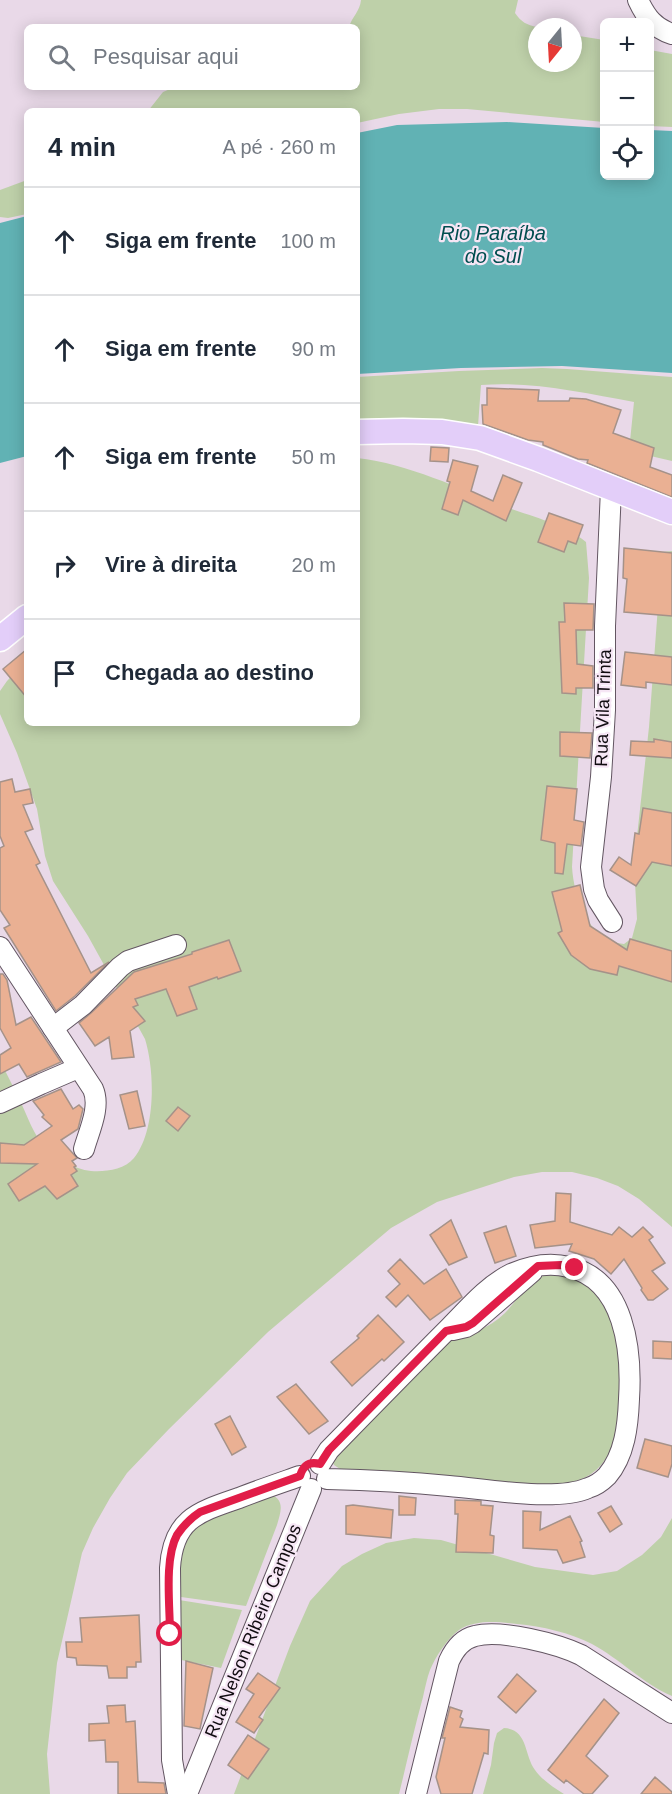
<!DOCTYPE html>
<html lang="pt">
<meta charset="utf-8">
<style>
body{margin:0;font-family:Helvetica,sans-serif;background:#f2f2f3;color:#1f2937}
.controls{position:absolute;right:18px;top:18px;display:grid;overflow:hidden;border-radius:9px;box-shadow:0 3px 15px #0003}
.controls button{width:54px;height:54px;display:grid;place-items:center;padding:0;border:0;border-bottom:2px solid #e0e1e3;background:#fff;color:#1f2937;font:30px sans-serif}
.compass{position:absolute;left:528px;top:18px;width:54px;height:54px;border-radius:50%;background:#fff;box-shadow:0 3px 15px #0003;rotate:198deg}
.stop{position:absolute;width:18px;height:18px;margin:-14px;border:4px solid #e11d48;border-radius:50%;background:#fff}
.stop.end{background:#e11d48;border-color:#fff;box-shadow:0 2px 6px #0008}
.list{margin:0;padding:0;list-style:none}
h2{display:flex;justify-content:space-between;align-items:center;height:78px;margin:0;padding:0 24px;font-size:26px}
h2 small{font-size:20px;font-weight:400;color:#747a83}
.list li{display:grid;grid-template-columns:39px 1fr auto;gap:18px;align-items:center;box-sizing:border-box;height:108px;padding:0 24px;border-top:2px solid #e0e1e3}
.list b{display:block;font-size:22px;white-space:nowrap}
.list em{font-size:20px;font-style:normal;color:#747a83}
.icon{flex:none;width:33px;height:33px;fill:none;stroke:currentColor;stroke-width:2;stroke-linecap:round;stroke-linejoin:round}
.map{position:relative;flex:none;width:672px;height:1794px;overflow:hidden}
.search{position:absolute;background:#fff;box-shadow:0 3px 15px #0003;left:24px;top:24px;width:336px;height:66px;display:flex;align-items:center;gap:15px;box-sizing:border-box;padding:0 21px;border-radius:9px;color:#747a83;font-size:22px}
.panel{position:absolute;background:#fff;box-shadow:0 3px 15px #0003;left:24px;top:108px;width:336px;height:618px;border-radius:9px}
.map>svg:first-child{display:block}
</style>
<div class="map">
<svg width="672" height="1794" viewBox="0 0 672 1794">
<rect width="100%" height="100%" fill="#e9d9e8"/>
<g fill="#bed0a9">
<path d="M 361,0 L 518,0 L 515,13 C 521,22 527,25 537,27 L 537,63 L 573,63 L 573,35 L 604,40 L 604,122 L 467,109 L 439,109 L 399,114 L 357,123 L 357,111 L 148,111 L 163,92 L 175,87 L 357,87 L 357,27 L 349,27 C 352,17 360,11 361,0 Z"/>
<path d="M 650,50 L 672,54 L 672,127 L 650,126 Z"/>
<path d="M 27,180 L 27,214 L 8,218 L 0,217 L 0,190 Z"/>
<path d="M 542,368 L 567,369 L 672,377 L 672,461 L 629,451 L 634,402 C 584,393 533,381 481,385 L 478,426 L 413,418 L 357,419 L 357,377 L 459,371 Z"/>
<path d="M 357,458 C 409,464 458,488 506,507 C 533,517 564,524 586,542 L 589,578 L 572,867 C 574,898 588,941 624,944 L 632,938 L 637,919 L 634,864 L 649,727 L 662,552 L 672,551 L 672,1227 L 639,1199 L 618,1186 L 597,1178 L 572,1172 L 542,1172 L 514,1177 L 437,1202 L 391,1228 L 268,1332 L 169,1429 L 127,1473 L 110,1498 L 93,1528 L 82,1553 L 57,1663 L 47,1754 L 50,1794 L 0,1794 L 0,1060 C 7,1075 15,1090 22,1105 C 28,1118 34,1135 44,1146 C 55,1159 74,1169 91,1171 C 105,1172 124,1170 134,1158 C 156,1131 155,1071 145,1039 L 88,936 L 53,881 L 45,856 L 37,809 L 17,753 L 0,714 L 0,691 L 7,681 L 27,660 L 27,723 L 357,723 Z"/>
<path d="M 551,1273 C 593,1273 613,1313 622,1350 C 624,1358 622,1368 622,1377 C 622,1411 620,1461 584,1478 C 551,1493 502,1483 466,1480 C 425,1477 384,1474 343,1471 L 334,1465 L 331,1459 L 446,1339 C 468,1335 489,1329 505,1313 C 521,1296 528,1280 551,1273 Z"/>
<path d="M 266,1492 C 285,1499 282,1508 277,1525 L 246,1606 L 181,1597 L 180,1557 L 184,1540 L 193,1526 Z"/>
<path d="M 672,1518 L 672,1696 C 642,1683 620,1659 592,1644 C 570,1633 542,1626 517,1624 C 499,1622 476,1619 459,1630 C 447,1639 436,1656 430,1670 C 427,1678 425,1688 423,1697 C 414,1729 407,1762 399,1794 L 234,1794 L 290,1646 L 310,1601 L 342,1566 L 362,1554 L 386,1543 L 414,1538 L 441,1540 L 535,1567 L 593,1575 L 617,1571 L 642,1555 L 661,1537 Z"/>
<path d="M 179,1600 L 242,1610 L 221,1668 L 181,1660 Z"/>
<path d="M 504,1728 C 528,1729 524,1755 535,1770 C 542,1780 553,1787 564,1794 L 483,1794 L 491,1765 L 494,1743 L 497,1733 Z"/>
</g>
<g fill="#61b2b4">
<path d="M 507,122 L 604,128 L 604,176 L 650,176 L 650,130 L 672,131 L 672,373 L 562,366 L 461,368 L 357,374 L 357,133 L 397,125 Z"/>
<path d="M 27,216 L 27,456 L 0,463 L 0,223 Z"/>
</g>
<g fill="#eab093" stroke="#a59289" stroke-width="1.5">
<path d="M 487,388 L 539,390 L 538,401 L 569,401 L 570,398 L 586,399 L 621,410 L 613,433 L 654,448 L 650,467 L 672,475 L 672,497 L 587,463 L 588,460 L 578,459 L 543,445 L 543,442 L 528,440 L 483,424 L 482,405 L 487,405 Z"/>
<path d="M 431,447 L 449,448 L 448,462 L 430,461 Z"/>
<path d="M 453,460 L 478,466 L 471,491 L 493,501 L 503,475 L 522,483 L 506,521 L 463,500 L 458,515 L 442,509 L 450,482 L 447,481 Z"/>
<path d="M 549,513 L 583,525 L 576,544 L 568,541 L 564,552 L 538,542 Z"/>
<path d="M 624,548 L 672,553 L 672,616 L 624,612 L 627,579 L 623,578 Z"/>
<path d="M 564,603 L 594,604 L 593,630 L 576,630 L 577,664 L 593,666 L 593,688 L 576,688 L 576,694 L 562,693 L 559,622 L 565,622 Z"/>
<path d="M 27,649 L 27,698 L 3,669 Z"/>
<path d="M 625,652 L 672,657 L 672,685 L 646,682 L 646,688 L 621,685 Z"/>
<path d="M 560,732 L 592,733 L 590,758 L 560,756 Z"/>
<path d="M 654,739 L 672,742 L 672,758 L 630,755 L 631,741 L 654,742 Z"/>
<path d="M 12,779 L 15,792 L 30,789 L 33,803 L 23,805 L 33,829 L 25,832 L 40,863 L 36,865 L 91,973 L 109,962 L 75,996 L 56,1011 L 4,928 L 10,925 L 0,910 L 0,848 L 4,846 L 0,836 L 0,782 Z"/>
<path d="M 547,786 L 577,789 L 574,820 L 584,822 L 581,846 L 567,844 L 563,874 L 555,873 L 555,843 L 541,840 Z"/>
<path d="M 643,808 L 672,813 L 672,866 L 652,862 L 636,886 L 610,870 L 619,857 L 631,865 L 635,833 L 639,834 Z"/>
<path d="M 580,885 L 590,926 L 627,950 L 630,939 L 672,951 L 672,982 L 619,966 L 617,975 L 590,969 L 571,955 L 558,933 L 562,931 L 552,892 Z"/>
<path d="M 229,940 L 241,971 L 218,979 L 217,977 L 189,987 L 197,1009 L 177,1016 L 166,989 L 135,999 L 138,1005 L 133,1007 L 145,1021 L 130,1031 L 134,1057 L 112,1059 L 109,1037 L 95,1046 L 79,1023 L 91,1013 L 134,972 L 192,954 L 192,952 Z"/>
<path d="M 0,974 L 3,974 L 7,980 L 16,1025 L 31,1017 L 61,1062 L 27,1077 L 19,1064 L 0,1074 L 0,1055 L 11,1048 L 0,1028 Z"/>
<path d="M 61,1089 L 73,1109 L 79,1105 L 83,1109 L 78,1129 L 61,1140 L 77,1158 L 72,1161 L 76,1166 L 74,1167 L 77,1171 L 71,1175 L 78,1186 L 57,1199 L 45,1186 L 19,1201 L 8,1184 L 37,1164 L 0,1163 L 0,1143 L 24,1145 L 52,1126 L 42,1117 L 44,1115 L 33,1101 Z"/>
<path d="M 137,1091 L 145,1126 L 129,1129 L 120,1095 Z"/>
<path d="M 178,1107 L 190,1116 L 178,1131 L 166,1121 Z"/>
<path d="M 556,1193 L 571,1194 L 570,1222 L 612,1235 L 619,1227 L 632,1237 L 643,1227 L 653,1237 L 649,1240 L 665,1263 L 652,1271 L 668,1289 L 653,1300 L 648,1300 L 641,1290 L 642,1288 L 624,1259 L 611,1274 L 594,1259 L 569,1251 L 572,1244 L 535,1248 L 530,1225 L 555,1221 Z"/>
<path d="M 451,1220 L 467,1257 L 449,1265 L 430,1235 Z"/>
<path d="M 506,1226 L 516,1256 L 495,1263 L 484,1233 Z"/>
<path d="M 400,1259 L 424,1284 L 446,1269 L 462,1297 L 430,1320 L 408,1295 L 396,1307 L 386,1297 L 400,1284 L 388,1271 Z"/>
<path d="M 378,1315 L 404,1342 L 384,1361 L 382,1359 L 352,1386 L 331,1362 L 359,1338 L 357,1336 Z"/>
<path d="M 653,1341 L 672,1342 L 672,1359 L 653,1358 Z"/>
<path d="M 296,1384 L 328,1421 L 309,1434 L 277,1397 Z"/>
<path d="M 230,1416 L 246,1447 L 232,1455 L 215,1424 Z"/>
<path d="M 645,1439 L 672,1446 L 672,1464 L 668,1477 L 637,1468 Z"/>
<path d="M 399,1496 L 416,1498 L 415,1515 L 399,1515 Z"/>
<path d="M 455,1500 L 481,1501 L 481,1505 L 493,1506 L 490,1535 L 494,1536 L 493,1553 L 456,1552 L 458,1514 L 455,1514 Z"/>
<path d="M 353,1505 L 393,1510 L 391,1538 L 346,1534 L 346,1506 Z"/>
<path d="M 611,1506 L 622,1524 L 610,1532 L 598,1513 Z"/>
<path d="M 523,1511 L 541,1512 L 540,1530 L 570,1516 L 582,1541 L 580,1542 L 585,1557 L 563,1563 L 557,1550 L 523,1548 Z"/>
<path d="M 139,1615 L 141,1662 L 136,1662 L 136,1667 L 127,1667 L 127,1678 L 109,1678 L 107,1666 L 77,1665 L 76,1658 L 67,1657 L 66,1642 L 82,1642 L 80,1618 Z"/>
<path d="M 186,1661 L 213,1668 L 200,1729 L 184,1726 Z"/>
<path d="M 258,1673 L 280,1688 L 259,1717 L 263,1720 L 254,1733 L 236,1722 L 254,1694 L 246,1689 Z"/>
<path d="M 517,1674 L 536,1691 L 516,1713 L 498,1697 Z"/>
<path d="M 604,1699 L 619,1713 L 586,1756 L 608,1776 L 592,1794 L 584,1794 L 566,1780 L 564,1783 L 548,1770 Z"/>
<path d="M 125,1705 L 126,1722 L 135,1721 L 138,1782 L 164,1783 L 166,1794 L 118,1794 L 118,1762 L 106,1762 L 105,1740 L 89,1741 L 89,1724 L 109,1723 L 107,1706 Z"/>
<path d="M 450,1707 L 462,1711 L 460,1717 L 463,1719 L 460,1727 L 489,1730 L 488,1754 L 484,1753 L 472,1794 L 441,1794 L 436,1777 L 445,1738 L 442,1738 Z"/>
<path d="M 248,1735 L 269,1749 L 248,1779 L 228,1765 Z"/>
<path d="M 655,1777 L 672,1792 L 672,1794 L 641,1794 Z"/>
</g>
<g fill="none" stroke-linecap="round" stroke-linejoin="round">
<defs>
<g id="minor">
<path d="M 638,0 C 646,17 654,28 672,34"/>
<path d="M 611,489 L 605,626 L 605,710 L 601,777 L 591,867 L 594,889 L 598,900 L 612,922"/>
<path d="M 0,947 L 93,1089 C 101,1107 89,1131 84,1149"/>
<path d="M 53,1028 L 83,1005 L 120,967 L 128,961 L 176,945"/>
<path d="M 0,1103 L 41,1084 L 78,1068"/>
<path d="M 453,1330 L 466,1327 L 473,1323 L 532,1272"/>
<path d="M 320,1464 L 329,1450 C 369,1409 409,1368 450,1327 C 468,1309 487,1286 511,1274 C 529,1266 550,1262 569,1267 C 625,1280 632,1351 629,1399 C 628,1425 625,1455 607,1476 C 602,1481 595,1486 588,1488 C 556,1502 486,1489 449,1486 C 408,1482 368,1480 327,1479"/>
<path d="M 178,1794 L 172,1760 L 170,1568 C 173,1519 198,1512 239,1498 C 259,1490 280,1483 300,1476"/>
<path d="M 187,1794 L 311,1489"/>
<path d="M 416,1794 L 449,1661 C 454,1650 462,1639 475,1636 C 501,1629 558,1644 581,1655 L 672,1713"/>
</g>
<g id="major">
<path d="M 357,432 L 403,431 L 442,432 L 480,438 L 538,459 L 672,512"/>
<path d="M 0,639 L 27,617"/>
</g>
</defs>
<use href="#minor" stroke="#635662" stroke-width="22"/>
<use href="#major" stroke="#fff" stroke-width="27"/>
<use href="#minor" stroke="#fff" stroke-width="20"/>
<use href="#major" stroke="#e3cef9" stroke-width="24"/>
</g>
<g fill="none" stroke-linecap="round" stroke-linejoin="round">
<path stroke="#e11d48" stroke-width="8" d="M 170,1634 C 170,1606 164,1559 177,1535 C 183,1526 191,1518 200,1512 L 300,1476 C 303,1466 309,1461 320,1464 L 329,1450 L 446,1331 L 466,1327 L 473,1323 L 538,1266 L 561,1265 L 575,1268"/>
</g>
<g text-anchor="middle" stroke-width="4.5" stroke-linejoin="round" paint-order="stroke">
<g font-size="18" fill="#100b10" stroke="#f6e6f5">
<text transform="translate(603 708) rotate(-88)" y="6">Rua Vila Trinta</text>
<text transform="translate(253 1631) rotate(-68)" y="6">Rua Nelson Ribeiro Campos</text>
</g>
<g font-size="20" font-style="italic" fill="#004d4f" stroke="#f6e6f5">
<text x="493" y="240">Rio Paraíba<tspan x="493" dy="23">do Sul</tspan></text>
</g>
</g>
</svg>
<div class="controls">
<button>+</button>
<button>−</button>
<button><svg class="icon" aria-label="locate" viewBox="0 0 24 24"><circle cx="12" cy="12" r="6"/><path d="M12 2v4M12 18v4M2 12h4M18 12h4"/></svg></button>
</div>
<svg class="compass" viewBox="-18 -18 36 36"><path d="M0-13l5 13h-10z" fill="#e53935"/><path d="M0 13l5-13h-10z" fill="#747a83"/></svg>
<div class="stop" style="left:170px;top:1634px"></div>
<div class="stop end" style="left:575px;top:1268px"></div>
<div class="search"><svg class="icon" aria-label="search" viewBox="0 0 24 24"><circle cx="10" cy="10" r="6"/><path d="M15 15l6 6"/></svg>Pesquisar aqui</div>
<section class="panel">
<h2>4 min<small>A pé · 260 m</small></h2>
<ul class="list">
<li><svg class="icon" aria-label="ahead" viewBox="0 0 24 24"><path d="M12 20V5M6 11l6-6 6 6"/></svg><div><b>Siga em frente</b></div><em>100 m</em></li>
<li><svg class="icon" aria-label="ahead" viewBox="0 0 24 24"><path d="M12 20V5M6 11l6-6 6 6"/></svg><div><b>Siga em frente</b></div><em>90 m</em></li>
<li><svg class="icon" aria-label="ahead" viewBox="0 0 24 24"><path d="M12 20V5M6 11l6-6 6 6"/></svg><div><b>Siga em frente</b></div><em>50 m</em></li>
<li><svg class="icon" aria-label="right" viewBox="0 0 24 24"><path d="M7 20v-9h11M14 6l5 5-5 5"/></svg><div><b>Vire à direita</b></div><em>20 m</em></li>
<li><svg class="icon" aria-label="arrive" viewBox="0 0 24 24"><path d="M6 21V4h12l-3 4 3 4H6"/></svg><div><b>Chegada ao destino</b></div></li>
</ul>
</section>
</div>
